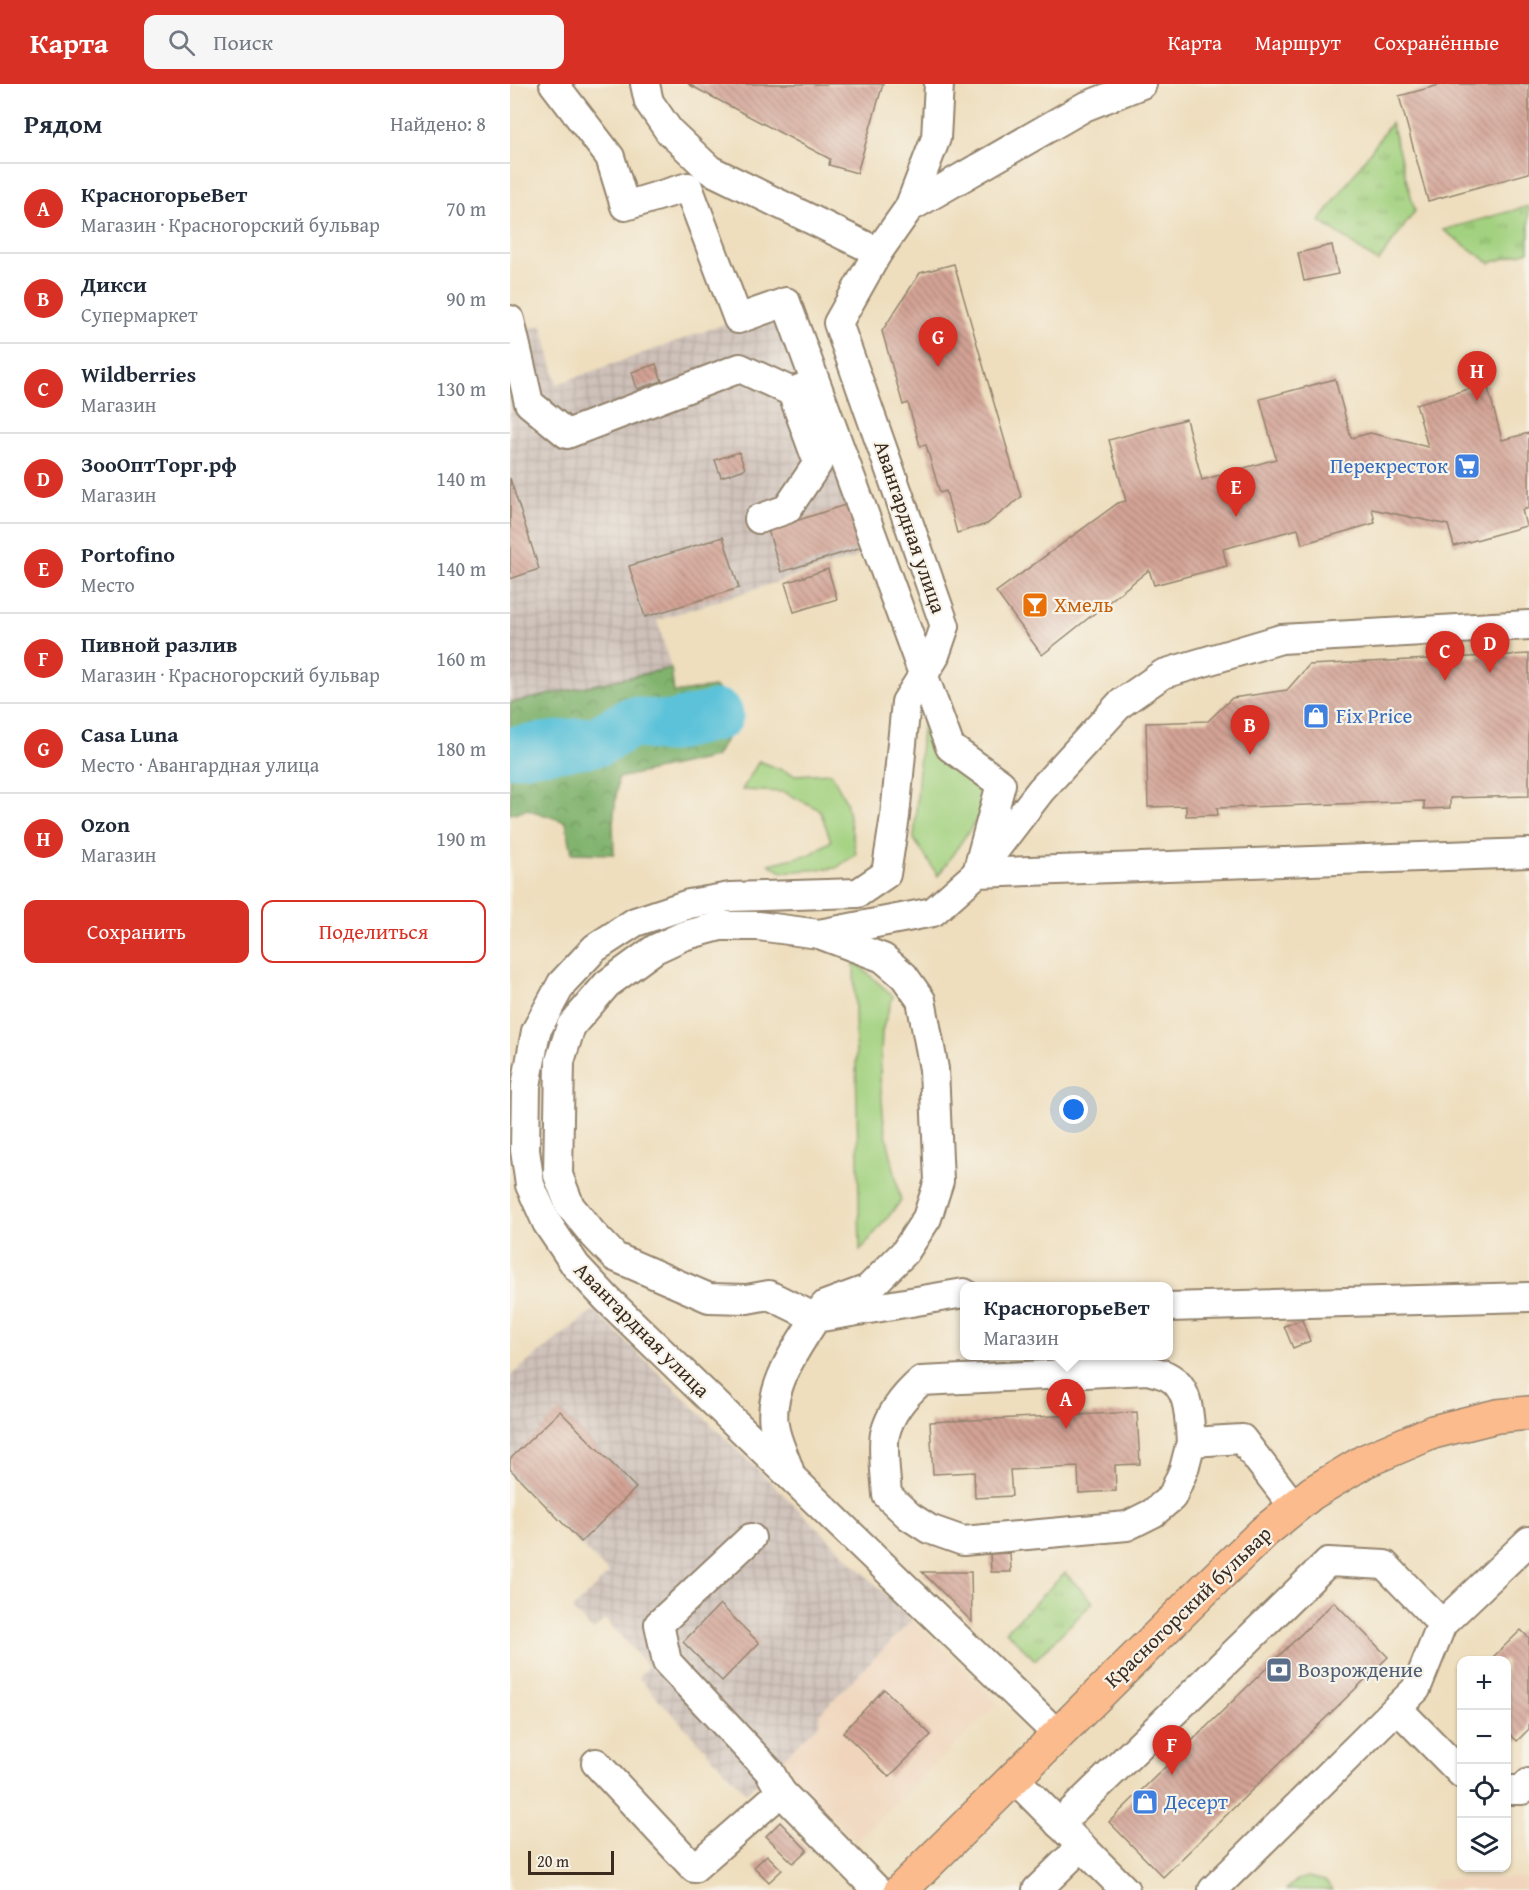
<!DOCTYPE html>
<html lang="ru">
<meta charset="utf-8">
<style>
body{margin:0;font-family:"Gentium Book Plus",serif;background:#f6f6f7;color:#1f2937}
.controls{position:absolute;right:18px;bottom:18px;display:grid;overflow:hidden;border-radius:12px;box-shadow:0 2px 4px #0004}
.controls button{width:54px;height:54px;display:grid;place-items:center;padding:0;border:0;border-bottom:2px solid #e0e1e3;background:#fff;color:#1f2937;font:30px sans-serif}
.scale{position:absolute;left:18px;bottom:15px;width:86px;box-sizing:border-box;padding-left:6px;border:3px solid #3b2a1e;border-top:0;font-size:16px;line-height:21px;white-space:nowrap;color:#3b2a1e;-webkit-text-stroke:4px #f7f3e8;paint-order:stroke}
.you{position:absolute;left:564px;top:1026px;width:21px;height:21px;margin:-15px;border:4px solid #fff;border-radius:50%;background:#1a73e8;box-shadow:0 0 0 9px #1a73e833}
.badge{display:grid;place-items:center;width:39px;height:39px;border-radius:50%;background:#d93025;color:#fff;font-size:20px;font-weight:700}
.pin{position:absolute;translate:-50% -50px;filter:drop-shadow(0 2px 3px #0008)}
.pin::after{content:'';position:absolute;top:32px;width:21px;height:18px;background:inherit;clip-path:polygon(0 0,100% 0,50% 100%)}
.popup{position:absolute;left:450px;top:1198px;width:213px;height:78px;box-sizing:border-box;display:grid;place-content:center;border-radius:12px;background:#fff;filter:drop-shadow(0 2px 4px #0005);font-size:20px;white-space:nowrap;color:#747a83}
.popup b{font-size:22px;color:#1f2937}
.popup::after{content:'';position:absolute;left:50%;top:100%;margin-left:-12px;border:12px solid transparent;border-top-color:#fff}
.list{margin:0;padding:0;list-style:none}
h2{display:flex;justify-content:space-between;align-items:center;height:78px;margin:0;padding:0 24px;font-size:26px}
h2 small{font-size:20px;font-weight:400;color:#747a83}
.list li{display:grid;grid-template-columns:39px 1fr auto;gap:18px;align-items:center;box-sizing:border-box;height:90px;padding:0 24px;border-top:2px solid #e0e1e3}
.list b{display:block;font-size:22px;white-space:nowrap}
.list p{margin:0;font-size:20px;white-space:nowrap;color:#747a83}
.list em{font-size:20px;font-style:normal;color:#747a83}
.actions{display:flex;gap:12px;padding:18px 24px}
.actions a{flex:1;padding:14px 0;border:2px solid #d93025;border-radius:12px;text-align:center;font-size:21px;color:#d93025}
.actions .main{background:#d93025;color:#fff}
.icon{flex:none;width:33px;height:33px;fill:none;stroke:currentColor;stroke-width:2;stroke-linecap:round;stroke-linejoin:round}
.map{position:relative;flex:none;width:1019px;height:1806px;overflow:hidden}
header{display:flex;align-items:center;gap:36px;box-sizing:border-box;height:84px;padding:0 30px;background:#d93025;color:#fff}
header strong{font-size:28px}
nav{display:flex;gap:33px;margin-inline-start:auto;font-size:21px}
.search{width:420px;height:54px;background:#f6f6f7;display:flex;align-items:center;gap:15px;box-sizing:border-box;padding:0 21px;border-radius:12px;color:#747a83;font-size:22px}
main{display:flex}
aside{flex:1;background:#fff}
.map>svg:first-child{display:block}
</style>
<header>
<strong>Карта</strong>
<div class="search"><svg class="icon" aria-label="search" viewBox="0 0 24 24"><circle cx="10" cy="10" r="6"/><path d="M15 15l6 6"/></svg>Поиск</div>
<nav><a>Карта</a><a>Маршрут</a><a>Сохранённые</a></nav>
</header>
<main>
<aside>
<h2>Рядом<small>Найдено: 8</small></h2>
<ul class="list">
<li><span class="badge">A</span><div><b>КрасногорьеВет</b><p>Магазин · Красногорский бульвар</p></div><em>70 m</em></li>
<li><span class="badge">B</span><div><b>Дикси</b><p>Супермаркет</p></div><em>90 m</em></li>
<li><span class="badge">C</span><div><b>Wildberries</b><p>Магазин</p></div><em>130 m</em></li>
<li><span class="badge">D</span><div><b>ЗооОптТорг.рф</b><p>Магазин</p></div><em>140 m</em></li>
<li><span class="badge">E</span><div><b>Portofino</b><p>Место</p></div><em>140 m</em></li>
<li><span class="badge">F</span><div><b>Пивной разлив</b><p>Магазин · Красногорский бульвар</p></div><em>160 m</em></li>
<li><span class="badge">G</span><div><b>Casa Luna</b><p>Место · Авангардная улица</p></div><em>180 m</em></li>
<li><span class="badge">H</span><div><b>Ozon</b><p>Магазин</p></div><em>190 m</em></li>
</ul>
<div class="actions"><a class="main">Сохранить</a><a>Поделиться</a></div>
</aside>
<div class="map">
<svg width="1019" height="1806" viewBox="0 0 1019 1806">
<defs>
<pattern id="industrial-grid" width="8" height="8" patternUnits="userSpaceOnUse" patternTransform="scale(1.5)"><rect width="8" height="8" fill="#cec1b9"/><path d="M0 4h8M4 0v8" fill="none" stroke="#b2a69f"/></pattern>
<pattern id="forest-crowns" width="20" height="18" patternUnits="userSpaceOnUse" patternTransform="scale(1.5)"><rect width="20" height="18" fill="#81b36e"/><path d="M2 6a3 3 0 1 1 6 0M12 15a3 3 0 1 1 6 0" fill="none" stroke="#6b925a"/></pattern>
<pattern id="park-tufts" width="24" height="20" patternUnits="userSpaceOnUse" patternTransform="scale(1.5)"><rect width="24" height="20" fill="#a2d17f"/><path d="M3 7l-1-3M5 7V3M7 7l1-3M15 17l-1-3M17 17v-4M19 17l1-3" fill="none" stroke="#85aa67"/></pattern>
<pattern id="building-back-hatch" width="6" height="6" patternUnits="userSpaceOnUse" patternTransform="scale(1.5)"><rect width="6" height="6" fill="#d3a395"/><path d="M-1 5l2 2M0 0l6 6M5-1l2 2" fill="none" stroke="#ac8579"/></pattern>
</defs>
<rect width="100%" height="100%" fill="#f7f3e8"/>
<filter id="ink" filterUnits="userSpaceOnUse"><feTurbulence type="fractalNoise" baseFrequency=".0167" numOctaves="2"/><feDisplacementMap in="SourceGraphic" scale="12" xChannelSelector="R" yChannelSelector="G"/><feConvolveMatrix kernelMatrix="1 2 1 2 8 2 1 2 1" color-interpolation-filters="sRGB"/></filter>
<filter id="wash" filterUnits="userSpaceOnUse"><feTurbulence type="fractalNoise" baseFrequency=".008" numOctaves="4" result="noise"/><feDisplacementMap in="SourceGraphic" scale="24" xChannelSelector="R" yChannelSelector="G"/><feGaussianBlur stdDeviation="1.35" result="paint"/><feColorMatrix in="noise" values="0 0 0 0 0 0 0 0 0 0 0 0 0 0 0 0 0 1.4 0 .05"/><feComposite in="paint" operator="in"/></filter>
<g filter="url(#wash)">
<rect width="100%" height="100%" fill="#eedebe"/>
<g fill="#f0d5bc">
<path d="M 402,1536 L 488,1619 L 346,1757 L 268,1678 L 310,1639 L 311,1628 Z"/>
<path d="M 929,1794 L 1019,1794 L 1019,1806 L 917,1806 Z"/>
</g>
<g fill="url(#industrial-grid)">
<path d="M 276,218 L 369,466 L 147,536 L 161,584 L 0,619 L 0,249 L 32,241 L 47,300 Z"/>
<path d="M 84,1226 L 402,1536 L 311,1628 L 310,1639 L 236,1709 L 128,1593 L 138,1582 L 95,1535 L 83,1547 L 62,1526 L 99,1489 L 0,1391 L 0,1292 Z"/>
</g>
<g fill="#a2d17f" stroke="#6e7e4e" stroke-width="1.5">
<path d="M 424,618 L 440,663 L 491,700 L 428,792 L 404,755 L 412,643 Z"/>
<path d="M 249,677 L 285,691 L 321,689 L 336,717 L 346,770 L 326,784 L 272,788 L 259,780 L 301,770 L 321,757 L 310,726 L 274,708 L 232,706 Z"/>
<path d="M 344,877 L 383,912 L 372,947 L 370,993 L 374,1040 L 391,1117 L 350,1167 Z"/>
</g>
<path fill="url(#forest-crowns)" stroke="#5e6e46" stroke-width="1.5" d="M 161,584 L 164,609 L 204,603 L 231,625 L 230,632 L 205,673 L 108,694 L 103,739 L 104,770 L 62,769 L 56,738 L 17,725 L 0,730 L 0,619 Z"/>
<g fill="url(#park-tufts)" stroke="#6e7e4e" stroke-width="1.5">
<path d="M 881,39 L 905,127 L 868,178 L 810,137 Z"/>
<path d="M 1019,122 L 1019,167 L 980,179 L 933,146 Z"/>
<path d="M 555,1489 L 583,1518 L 525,1576 L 496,1547 Z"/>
<path d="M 798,1793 L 815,1797 L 823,1806 L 776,1806 L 787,1796 Z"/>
</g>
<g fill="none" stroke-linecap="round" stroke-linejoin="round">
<path stroke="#5bc2d9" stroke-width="51" d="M 0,668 L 88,657 L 122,638 L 157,643 L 208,631"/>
</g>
<g id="blocks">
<g fill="url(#building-back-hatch)">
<path d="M 178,0 L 373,0 L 347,89 L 319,81 L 320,75 Z"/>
<path d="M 933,0 L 1019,0 L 1019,89 L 918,117 L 889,12 Z"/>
<path d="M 822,161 L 828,190 L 794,197 L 788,169 Z"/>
<path d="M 444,180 L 511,413 L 477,440 L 447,449 L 436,407 L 430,409 L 416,361 L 410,362 L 398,319 L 393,321 L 372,247 L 410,189 Z"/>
<path d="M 146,280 L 152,297 L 127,305 L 122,288 Z"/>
<path d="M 825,295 L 841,354 L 860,349 L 918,363 L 906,320 L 977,300 L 992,356 L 1019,349 L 1019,424 L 1012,426 L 1016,442 L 944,462 L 938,441 L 862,425 L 865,439 L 792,460 L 788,445 L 713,465 L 717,482 L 644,501 L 639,486 L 532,571 L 486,508 L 608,419 L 616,417 L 599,356 L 676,335 L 692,396 L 766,375 L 750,315 Z"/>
<path d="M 229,368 L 235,385 L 211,393 L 205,376 Z"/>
<path d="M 0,394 L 29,485 L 0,495 Z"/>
<path d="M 341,419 L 355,462 L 271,488 L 258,446 Z"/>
<path d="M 213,453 L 229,504 L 135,533 L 119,482 Z"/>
<path d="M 318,485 L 327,515 L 284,528 L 275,499 Z"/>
<path d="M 1019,570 L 1019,712 L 940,714 L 940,724 L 914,725 L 914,717 L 707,724 L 708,731 L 676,732 L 676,722 L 638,723 L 636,639 L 698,637 L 722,614 L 777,606 L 799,581 Z"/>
<path d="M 792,1236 L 800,1257 L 783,1264 L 774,1242 Z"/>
<path d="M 50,1327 L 126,1404 L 71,1458 L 0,1385 L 0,1375 Z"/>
<path d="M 627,1328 L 630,1380 L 605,1381 L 606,1407 L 569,1409 L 568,1383 L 500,1386 L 502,1412 L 465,1414 L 464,1388 L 423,1390 L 420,1338 Z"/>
<path d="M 500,1469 L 501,1488 L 481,1488 L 480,1470 Z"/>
<path d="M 412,1488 L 461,1488 L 462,1538 Z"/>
<path d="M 824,1518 L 878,1573 L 653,1793 L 599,1738 Z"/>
<path d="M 210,1520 L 249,1559 L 212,1597 L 173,1558 Z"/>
<path d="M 1011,1546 L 1019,1554 L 1019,1645 L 1007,1657 L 996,1646 L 996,1576 L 980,1576 Z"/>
<path d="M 374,1605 L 421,1651 L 379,1693 L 333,1648 Z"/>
<path d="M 270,1738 L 297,1766 L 283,1779 L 256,1752 Z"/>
<path d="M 257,1771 L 272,1786 L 259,1798 L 244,1783 Z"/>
</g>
</g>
</g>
<g filter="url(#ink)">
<use href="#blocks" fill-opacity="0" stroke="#94846e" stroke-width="1.5"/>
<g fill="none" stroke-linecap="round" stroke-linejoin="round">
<defs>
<g id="minor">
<path d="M 44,0 L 100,73 L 115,122 L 178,103 L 228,235 L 276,218 L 440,663 L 491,700 L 467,789 L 531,706 L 610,620 L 653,590 L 771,555 L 1019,541"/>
<path d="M 135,0 L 139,18 L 159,47 L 200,86 L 368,168"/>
<path d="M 399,124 L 426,54 L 429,0"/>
<path d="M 0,236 L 19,319 L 57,350 L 230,284 L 282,308"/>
<path d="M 249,435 L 277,425 L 308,379 L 282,308 L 300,301"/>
<path d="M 210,842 L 248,842 L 309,850 L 373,874 L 394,892 L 411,916 L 424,985 L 429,1097 L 417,1134 L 395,1168 L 358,1205 L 315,1221 L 306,1234 L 259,1211 L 237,1215 L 199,1214 L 105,1173 L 82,1149 L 60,1122 L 48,1091 L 50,977 L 61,942 L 97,900 L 145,865 L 173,852 Z"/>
<path d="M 309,850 L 423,828 L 467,789 L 1019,769"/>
<path d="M 658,1223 L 1019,1213"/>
<path d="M 681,1358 L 674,1385 L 662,1413 L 643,1429 L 617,1442 L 453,1457 L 419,1445 L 399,1432 L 377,1411 C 376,1396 372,1363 375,1350 C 380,1329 395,1311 411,1297 L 638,1286 C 644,1288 651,1289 657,1292 C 681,1304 679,1335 681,1358 L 732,1355 L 785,1424"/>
<path d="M 279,1386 C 274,1371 266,1356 264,1341 C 258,1305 287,1262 306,1234 L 454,1209"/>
<path d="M 241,1454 L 149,1540 L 157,1578 L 259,1687 L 271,1708"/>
<path d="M 887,1624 L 952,1690"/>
<path d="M 547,1650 L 97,1215 L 66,1182 L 37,1139 L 20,1101 L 15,1066 L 16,1002 L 26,947 L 52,899 L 85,864 L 125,838 L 179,820 L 220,813 L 348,809 L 376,790 L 385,732 L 396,618 L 424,574 L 435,542 L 328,239 L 368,168 L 399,124 L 574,23 L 632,0"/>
<path d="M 86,1679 L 184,1784 L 271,1708 L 367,1806"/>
<path d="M 504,1694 L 615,1806"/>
<path d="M 996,1706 L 1012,1706 L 1019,1699"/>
<path d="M 549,1740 L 818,1478 L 875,1481 L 932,1540"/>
<path d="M 527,1806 L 571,1763"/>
<path d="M 703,1806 L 906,1605 L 932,1540 L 1019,1457"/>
</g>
<path id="major" d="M 391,1806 L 703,1497 L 754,1448 L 802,1409 L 855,1377 L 923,1348 L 987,1332 L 1019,1329"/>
</defs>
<use href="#minor" stroke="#94846e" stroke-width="32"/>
<use href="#major" stroke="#94846e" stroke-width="36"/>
<use href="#minor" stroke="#fff" stroke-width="28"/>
<use href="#major" stroke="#fbbb8d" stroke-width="33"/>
</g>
</g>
<defs>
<symbol id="supermarket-square" viewBox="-11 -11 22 22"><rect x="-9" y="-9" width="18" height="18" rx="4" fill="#3f7fe0" stroke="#f7f3e8"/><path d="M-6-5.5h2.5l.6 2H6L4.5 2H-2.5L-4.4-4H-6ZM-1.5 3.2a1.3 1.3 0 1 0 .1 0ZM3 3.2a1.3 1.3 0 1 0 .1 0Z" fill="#fff"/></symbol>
<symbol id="bar-square" viewBox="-11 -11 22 22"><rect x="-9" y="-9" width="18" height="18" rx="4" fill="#e8710a" stroke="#f7f3e8"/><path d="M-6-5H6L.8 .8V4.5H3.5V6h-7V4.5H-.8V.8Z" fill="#fff"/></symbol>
<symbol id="shop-square" viewBox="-11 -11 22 22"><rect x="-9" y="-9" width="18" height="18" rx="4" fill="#3f7fe0" stroke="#f7f3e8"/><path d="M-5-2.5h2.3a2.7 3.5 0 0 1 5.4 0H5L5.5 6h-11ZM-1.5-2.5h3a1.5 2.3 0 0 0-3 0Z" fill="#fff"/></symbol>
<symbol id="bank-square" viewBox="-11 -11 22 22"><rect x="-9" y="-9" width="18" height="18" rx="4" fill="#5c6f8a" stroke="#f7f3e8"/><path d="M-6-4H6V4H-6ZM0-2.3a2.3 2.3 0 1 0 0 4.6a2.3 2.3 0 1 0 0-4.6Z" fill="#fff"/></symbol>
</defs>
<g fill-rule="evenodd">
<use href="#supermarket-square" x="942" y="367" width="30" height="30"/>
<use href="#bar-square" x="510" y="506" width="30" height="30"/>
<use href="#shop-square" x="791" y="617" width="30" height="30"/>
<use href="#bank-square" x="754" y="1571" width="30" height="30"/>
<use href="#shop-square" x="620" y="1703" width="30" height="30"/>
</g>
<g text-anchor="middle" stroke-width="4.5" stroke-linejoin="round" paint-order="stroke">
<g font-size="21" fill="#366cbe" stroke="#f7f3e8" text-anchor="start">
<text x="938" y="389" text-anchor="end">Перекресток</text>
<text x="826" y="639">Fix Price</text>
<text x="654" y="1725">Десерт</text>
</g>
<g font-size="21" fill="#3b2a1e" stroke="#f7f3e8">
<text transform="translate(400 443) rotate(71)" y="7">Авангардная улица</text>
<text transform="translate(132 1246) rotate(45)" y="7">Авангардная улица</text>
<text transform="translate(678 1523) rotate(-44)" y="7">Красногорский бульвар</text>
</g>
<g font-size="21" fill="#c56008" stroke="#f7f3e8" text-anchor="start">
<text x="544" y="528">Хмель</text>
</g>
<g font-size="21" fill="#4e5e75" stroke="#f7f3e8" text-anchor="start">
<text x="788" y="1593">Возрождение</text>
</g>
</g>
</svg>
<div class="controls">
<button>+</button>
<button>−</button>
<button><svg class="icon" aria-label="locate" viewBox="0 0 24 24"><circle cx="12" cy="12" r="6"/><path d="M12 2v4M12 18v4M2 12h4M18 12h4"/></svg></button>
<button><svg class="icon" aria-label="layers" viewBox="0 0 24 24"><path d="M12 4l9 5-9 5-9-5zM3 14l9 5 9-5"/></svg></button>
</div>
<div class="scale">20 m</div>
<div class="you"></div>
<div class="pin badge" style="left:556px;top:1345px">A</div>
<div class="popup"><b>КрасногорьеВет</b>Магазин</div>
<div class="pin badge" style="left:740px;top:671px">B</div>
<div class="pin badge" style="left:935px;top:597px">C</div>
<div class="pin badge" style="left:980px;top:589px">D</div>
<div class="pin badge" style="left:726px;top:433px">E</div>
<div class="pin badge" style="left:662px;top:1691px">F</div>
<div class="pin badge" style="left:428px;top:283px">G</div>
<div class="pin badge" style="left:967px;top:317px">H</div>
</div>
</main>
